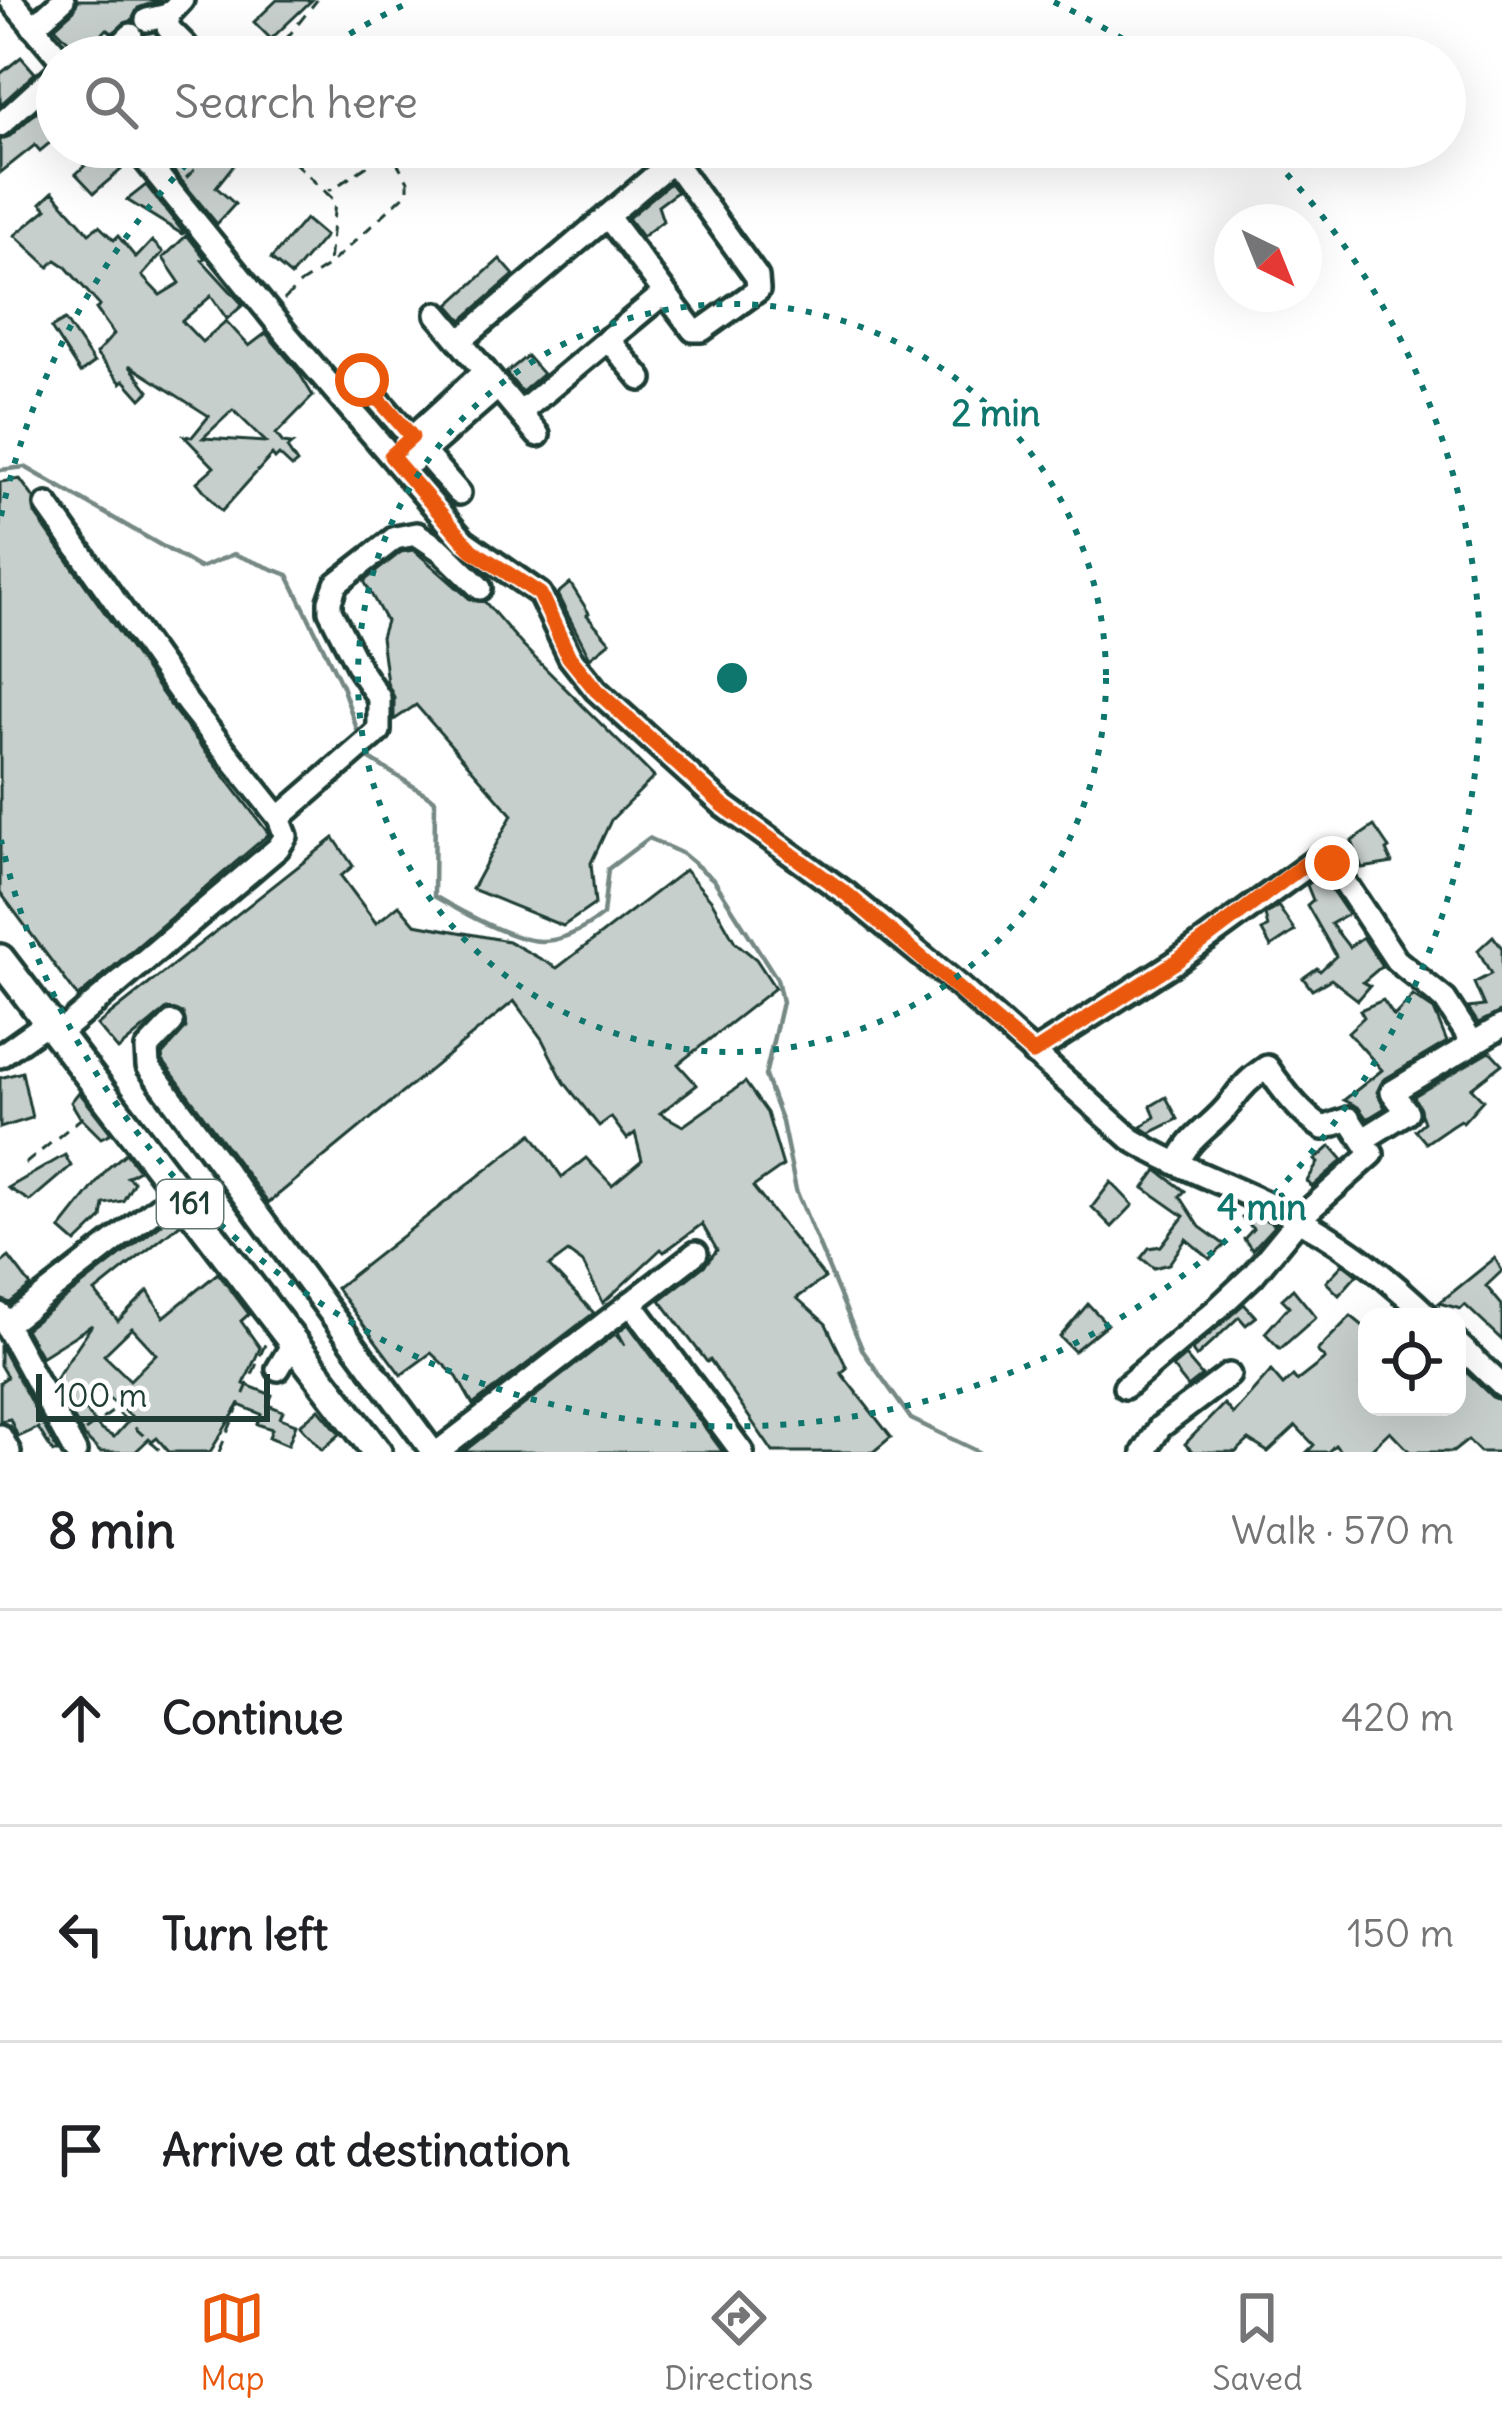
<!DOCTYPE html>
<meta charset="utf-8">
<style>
body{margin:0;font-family:Delius,sans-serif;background:#f6f6f6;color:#202124}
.controls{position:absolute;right:36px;bottom:36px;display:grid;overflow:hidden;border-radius:24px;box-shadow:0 12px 48px #0002}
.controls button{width:108px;height:108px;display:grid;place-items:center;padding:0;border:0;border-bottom:3px solid #e0e0e0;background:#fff;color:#202124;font:60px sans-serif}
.compass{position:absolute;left:1214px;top:204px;width:108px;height:108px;border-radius:50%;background:#fff;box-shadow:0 12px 48px #0002;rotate:137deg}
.scale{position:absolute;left:36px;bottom:30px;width:234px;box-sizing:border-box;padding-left:12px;border:6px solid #1f3d34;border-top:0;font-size:33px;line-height:42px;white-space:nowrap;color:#1f3d34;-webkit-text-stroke:9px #fff;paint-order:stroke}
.stop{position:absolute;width:36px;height:36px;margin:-27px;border:9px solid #ea580c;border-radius:50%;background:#fff}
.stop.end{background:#ea580c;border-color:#fff;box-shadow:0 3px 12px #0008}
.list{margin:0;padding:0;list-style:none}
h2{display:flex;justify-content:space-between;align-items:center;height:156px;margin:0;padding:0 48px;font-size:51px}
h2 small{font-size:39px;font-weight:400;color:#757577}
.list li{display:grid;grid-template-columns:78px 1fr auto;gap:36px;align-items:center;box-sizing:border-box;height:216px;padding:0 48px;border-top:3px solid #e0e0e0}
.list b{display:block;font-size:45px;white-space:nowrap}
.list em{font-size:39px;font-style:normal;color:#757577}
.icon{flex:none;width:66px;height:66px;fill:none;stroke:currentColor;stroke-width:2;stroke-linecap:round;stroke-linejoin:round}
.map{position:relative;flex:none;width:1502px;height:1452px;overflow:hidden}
.search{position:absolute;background:#fff;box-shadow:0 12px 48px #0002;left:36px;right:36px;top:36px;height:132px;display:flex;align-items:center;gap:30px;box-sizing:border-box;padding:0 42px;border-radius:66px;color:#757577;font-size:45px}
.sheet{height:804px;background:#fff}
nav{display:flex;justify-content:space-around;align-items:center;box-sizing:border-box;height:168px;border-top:3px solid #e0e0e0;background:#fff;font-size:33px;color:#757577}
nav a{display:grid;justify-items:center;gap:6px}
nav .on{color:#ea580c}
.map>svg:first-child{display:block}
</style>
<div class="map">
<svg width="1502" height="1452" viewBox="0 0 1502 1452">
<rect width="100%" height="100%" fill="#fff"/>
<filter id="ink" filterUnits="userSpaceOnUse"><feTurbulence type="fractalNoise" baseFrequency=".00833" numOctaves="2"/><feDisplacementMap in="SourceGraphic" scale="24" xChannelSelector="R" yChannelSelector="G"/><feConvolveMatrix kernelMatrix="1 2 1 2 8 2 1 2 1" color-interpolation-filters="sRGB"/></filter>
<g filter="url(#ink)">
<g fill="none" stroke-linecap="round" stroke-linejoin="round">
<g stroke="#758883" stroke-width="4.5">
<path d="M 0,470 L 25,467 L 200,568 L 234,554 L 288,575 L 342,686 L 359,735"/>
<path d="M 366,751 L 370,759 L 435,800 L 434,896 C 458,910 514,941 541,941 C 563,941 586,928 603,915 L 608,869 L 649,838 L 683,854 L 714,880 L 777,979 L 782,1002 L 765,1076 L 782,1122 L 796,1190 L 863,1351 L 911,1419 L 979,1452"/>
</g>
</g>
<g fill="#c7cfcc" stroke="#1f3d34" stroke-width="3" fill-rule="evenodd">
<path d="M 78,0 L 161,0 L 138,8 L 132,20 L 112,33 L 107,29 L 91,46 L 95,50 L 90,57 L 74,57 L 77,50 L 55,27 L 74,10 Z"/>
<path d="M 277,0 L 312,0 L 271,39 L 254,22 Z"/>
<path d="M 21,57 L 35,73 L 0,105 L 0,74 Z"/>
<path d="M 53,97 L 57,101 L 57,137 L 40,151 L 35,145 L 0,173 L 0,140 L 10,136 Z"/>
<path d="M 83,147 L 99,147 L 121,170 L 94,193 L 76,174 L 91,160 Z"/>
<path d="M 154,147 L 248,147 L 216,187 L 235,204 L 217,224 Z"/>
<path d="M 670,183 L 677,192 L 658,206 L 663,221 L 642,237 L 628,218 Z"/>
<path d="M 146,185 L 184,233 L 182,234 L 127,200 Z"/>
<path d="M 53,192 L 89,233 L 99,226 L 114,240 L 118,236 L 136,258 L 152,241 L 163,252 L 142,276 L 160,295 L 180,283 L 163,258 L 187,235 L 205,258 L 202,260 L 243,305 L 227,319 L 211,296 L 182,321 L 202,342 L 226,321 L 249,346 L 266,333 L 298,371 L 313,396 L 276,434 L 283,443 L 292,444 L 287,448 L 297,463 L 292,467 L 279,455 L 275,459 L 272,455 L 222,511 L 216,505 L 197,482 L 214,467 L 184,436 L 192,437 L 209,416 L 129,365 L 149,391 L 141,399 L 124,380 L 121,383 L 96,354 L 114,334 L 96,309 L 100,306 L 65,266 L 56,260 L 49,267 L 15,235 L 47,209 L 41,203 ZM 233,410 L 266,442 L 203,438 Z"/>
<path d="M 305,219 L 325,236 L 291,276 L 271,259 Z"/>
<path d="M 500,259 L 514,275 L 462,320 L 449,305 Z"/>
<path d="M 65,320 L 94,363 L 80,373 L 51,328 Z"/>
<path d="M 527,356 L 543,374 L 522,392 L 506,373 Z"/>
<path d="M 20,479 L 34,498 L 35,514 L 176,713 L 269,834 L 78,997 L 0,892 L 0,482 Z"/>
<path d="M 414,550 L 470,599 L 485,602 L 523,646 L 654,777 L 611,820 L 591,863 L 595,904 L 563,926 L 472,889 L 512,815 L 416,705 L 394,720 L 394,697 L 387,683 L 381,637 L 386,621 L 364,581 L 401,552 Z"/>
<path d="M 570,583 L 589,613 L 587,615 L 610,642 L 590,658 L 557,594 Z"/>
<path d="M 1374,826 L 1389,848 L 1386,850 L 1392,863 L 1362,868 L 1352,841 Z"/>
<path d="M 334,838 L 353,866 L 341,876 L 376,923 L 399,905 L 415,924 L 508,941 L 557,968 L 685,870 L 712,901 L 735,942 L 756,959 L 775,988 L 678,1064 L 697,1085 L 660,1113 L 683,1126 L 745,1082 L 767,1113 L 783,1166 L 753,1187 L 825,1278 L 797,1298 L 826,1324 L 847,1368 L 841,1373 L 891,1437 L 873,1452 L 773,1452 L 710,1360 L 707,1362 L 660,1300 L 705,1265 L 717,1250 L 702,1224 L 664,1252 L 661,1249 L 603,1303 L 583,1263 L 568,1252 L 549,1266 L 594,1313 L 473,1405 L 457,1377 L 431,1353 L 401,1375 L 336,1288 L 532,1134 L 562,1177 L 586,1158 L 612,1185 L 642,1160 L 635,1133 L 627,1139 L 611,1117 L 599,1126 L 564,1082 L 542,1039 L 514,1001 L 268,1203 L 163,1061 L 162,1055 L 186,1028 L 183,1013 L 167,1009 L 118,1050 L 97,1025 Z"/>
<path d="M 1321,874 L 1348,914 L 1331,924 L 1349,947 L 1363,937 L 1382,966 L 1363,982 L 1370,986 L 1358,1000 L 1331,979 L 1312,990 L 1303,978 L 1317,968 L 1320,971 L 1336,956 L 1307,905 L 1313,900 L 1307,885 Z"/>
<path d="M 1278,906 L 1295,931 L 1271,947 L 1262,931 L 1268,927 L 1265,915 Z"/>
<path d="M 1493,936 L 1502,948 L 1502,1011 L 1478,1023 L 1468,1008 L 1484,1006 L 1474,983 L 1491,974 L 1478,950 Z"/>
<path d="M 1413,996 L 1434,1010 L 1447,1042 L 1383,1080 L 1377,1092 L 1385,1108 L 1367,1119 L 1358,1107 L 1344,1100 L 1382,1070 L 1348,1032 L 1364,1017 L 1360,1010 L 1383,1000 L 1394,1016 Z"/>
<path d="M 1490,1051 L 1502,1064 L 1471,1088 L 1483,1100 L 1463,1122 L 1460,1120 L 1452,1125 L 1426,1143 L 1415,1130 L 1424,1122 L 1414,1096 Z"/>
<path d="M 22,1072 L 32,1118 L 0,1128 L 0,1078 Z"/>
<path d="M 79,1092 L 111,1133 L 101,1138 L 80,1117 L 71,1102 Z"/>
<path d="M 1166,1097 L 1178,1119 L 1150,1133 L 1141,1127 L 1155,1117 L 1151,1106 Z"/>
<path d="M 1331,1146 L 1343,1160 L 1312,1187 L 1307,1181 L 1318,1163 L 1315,1160 Z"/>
<path d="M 126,1153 L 139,1170 L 127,1177 L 134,1182 L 123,1201 L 104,1204 L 102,1218 L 76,1243 L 60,1229 L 109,1167 Z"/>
<path d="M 65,1155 L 71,1166 L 30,1201 L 8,1188 Z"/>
<path d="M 1157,1170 L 1185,1191 L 1180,1196 L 1200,1227 L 1225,1245 L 1210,1259 L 1186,1239 L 1169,1264 L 1154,1268 L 1141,1258 L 1149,1248 L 1161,1246 L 1184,1216 L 1144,1188 Z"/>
<path d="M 1111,1182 L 1133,1205 L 1112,1227 L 1092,1207 Z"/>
<path d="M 1248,1211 L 1275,1225 L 1252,1250 L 1244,1239 L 1253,1229 L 1242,1218 Z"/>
<path d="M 173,1215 L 180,1224 L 95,1292 L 118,1321 L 148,1291 L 164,1317 L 218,1273 L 249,1314 L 241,1321 L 260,1348 L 244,1384 L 272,1395 L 268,1405 L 283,1411 L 280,1418 L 296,1424 L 288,1445 L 269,1437 L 272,1429 L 257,1424 L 261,1414 L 239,1405 L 210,1452 L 169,1452 L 157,1438 L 152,1442 L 149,1439 L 135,1452 L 100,1452 L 83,1435 L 54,1381 L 92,1325 L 41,1357 L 25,1329 ZM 132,1328 L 156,1354 L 130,1380 L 104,1355 ZM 96,1388 L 132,1417 L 114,1437 L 101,1430 L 79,1403 Z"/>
<path d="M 9,1257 L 31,1286 L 10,1303 L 0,1299 L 0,1264 Z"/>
<path d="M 1495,1258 L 1502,1271 L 1486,1286 L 1502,1305 L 1502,1340 L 1465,1305 L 1461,1309 L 1439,1303 Z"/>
<path d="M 1343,1264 L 1357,1275 L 1339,1295 L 1326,1282 Z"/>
<path d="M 1293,1289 L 1316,1317 L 1280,1349 L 1265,1333 L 1289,1306 L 1282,1299 Z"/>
<path d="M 1088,1304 L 1107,1324 L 1074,1351 L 1060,1337 Z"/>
<path d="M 1244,1304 L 1256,1317 L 1246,1325 L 1239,1317 L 1196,1357 L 1192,1350 Z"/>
<path d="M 1351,1316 L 1367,1329 L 1367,1378 L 1361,1384 L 1367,1407 L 1457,1407 L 1457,1378 L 1465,1371 L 1492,1397 L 1502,1401 L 1502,1452 L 1480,1452 L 1468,1440 L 1453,1452 L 1410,1452 L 1390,1431 L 1368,1452 L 1341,1452 L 1335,1445 L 1328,1452 L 1307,1452 L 1314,1445 L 1296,1426 L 1268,1452 L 1249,1440 L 1236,1452 L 1193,1452 L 1185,1444 L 1224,1404 L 1233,1414 L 1271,1371 L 1283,1385 L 1293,1376 L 1297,1381 L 1325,1359 L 1317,1351 Z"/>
<path d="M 628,1324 L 723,1452 L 463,1452 L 615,1334 L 625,1345 L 618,1332 Z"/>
<path d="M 0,1345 L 58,1452 L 53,1452 L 38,1428 L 18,1437 L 10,1419 L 0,1421 L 0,1382 L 7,1377 L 0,1365 Z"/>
<path d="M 1185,1356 L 1202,1376 L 1188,1387 L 1172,1367 Z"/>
<path d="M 319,1409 L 340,1434 L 322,1450 L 300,1425 Z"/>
</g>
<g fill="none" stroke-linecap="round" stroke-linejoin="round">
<defs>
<g id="minor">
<path d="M 11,0 L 59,57"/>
<path d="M 168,15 L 168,28 L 185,45 L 174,57"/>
<path d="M 147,20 L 168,15 L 182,0"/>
<path d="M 33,27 L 63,0"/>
<path d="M 108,57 L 131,35"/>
<path d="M 0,125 L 57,73"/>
<path d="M 135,147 L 287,335 L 464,541 L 540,594 L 570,657 L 596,690 L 723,805 L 848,895 L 960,987 L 1131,1139 C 1185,1172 1246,1190 1301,1221 C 1349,1247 1391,1280 1429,1317"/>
<path d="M 437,314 L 538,435"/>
<path d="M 608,339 L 641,379"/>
<path d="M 460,341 L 664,168 L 671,165 L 682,173 L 757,277 L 758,290 L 702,330 L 693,330 L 607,216"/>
<path d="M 362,381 L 459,493"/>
<path d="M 520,413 L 664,293"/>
<path d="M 405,444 L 485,371"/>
<path d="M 413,461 L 498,387"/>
<path d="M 47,505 L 188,704 L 279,818 L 286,836 L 278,848 L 58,1034"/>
<path d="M 279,818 L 379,731 L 379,698 L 360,670 L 330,611 L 330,601 L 336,584 L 395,538 L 417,534 L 442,551 L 480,588"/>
<path d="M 172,1023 L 147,1049 L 148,1066 L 433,1452"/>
<path d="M 1033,1053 L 1174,963 L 1320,857 L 1332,863 L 1396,960 L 1445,1000 L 1473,1043"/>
<path d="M 0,1056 L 48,1022"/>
<path d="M 1364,1139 L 1407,1112 L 1392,1092 L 1502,1026"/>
<path d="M 631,1303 L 742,1452"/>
<path d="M 0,1314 L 75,1452"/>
<path d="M 6,1325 L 180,1190"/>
<path d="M 1457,1343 L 1502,1386"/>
<path d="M 278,1369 L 294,1342"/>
<path d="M 1125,1387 L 1217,1309 L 1253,1275 L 1299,1219 L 1372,1154 L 1349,1119 L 1323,1128 C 1301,1115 1282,1089 1267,1067 C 1251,1078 1241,1087 1231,1102 C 1214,1126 1189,1135 1178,1164"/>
<path d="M 0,1436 L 9,1452"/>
<path d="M 438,1452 L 696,1253"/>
<path d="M 1144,1452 L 1160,1427 L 1229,1375"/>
</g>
<path id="major" d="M 0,959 L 377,1452"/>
</defs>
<use href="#minor" stroke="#1f3d34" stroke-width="30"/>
<use href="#major" stroke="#1f3d34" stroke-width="36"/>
<g stroke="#1f3d34" stroke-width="3" stroke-dasharray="12 9" stroke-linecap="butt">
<path d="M 272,57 L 317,0"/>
<path d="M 278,147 L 335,201 L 329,264"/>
<path d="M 186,178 L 217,147"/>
<path d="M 284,300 L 301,283 L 328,266 L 408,192 L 408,181 L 396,161 L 381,157 L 329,191"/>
<path d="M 25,1164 L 89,1112"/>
<path d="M 85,1431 L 115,1410 L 162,1452"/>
<path d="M 219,1452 L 266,1342"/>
</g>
<use href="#minor" stroke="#fff" stroke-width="21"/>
<use href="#major" stroke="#fff" stroke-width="27"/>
</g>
</g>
<g fill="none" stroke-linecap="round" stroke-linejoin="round" filter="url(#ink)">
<path stroke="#ea580c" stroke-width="15" d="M 362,380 L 412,437 L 391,456 L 472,550 L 540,594 L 569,657 L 596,690 L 723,805 L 848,895 L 1033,1053 L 1174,963 L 1304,865 L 1320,857 L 1332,863"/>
</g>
<g fill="none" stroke="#0f766e" stroke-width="6" stroke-dasharray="6 12">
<circle cx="732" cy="678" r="374"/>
<path d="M1 516A749 749 0 0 1 202 148M319 53A749 749 0 0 1 410 2M1054 2A749 749 0 0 1 1145 53M1262 148A749 749 0 1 1 1 840"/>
</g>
<g text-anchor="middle" stroke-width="9" stroke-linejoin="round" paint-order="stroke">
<rect fill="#fff" stroke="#627771" stroke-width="3" x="157" y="1180" width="66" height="48" rx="9"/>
<g font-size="30" font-weight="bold" fill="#1f3d34">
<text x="190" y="1214">161</text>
</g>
</g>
<circle cx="732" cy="678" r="18" fill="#0f766e" stroke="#fff" stroke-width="6"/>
<g font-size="36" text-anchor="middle" font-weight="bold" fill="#0f766e" stroke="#fff" stroke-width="9" stroke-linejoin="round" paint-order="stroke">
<text x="996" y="426">2 min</text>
<text x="1262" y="1220">4 min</text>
</g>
</svg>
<div class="controls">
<button><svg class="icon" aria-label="locate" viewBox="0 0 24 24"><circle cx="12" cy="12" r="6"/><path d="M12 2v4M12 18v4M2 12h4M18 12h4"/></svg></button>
</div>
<svg class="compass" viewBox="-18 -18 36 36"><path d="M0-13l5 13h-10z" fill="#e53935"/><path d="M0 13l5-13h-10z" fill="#757577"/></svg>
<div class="scale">100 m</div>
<div class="stop" style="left:362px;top:380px"></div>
<div class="stop end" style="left:1332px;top:863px"></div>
<div class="search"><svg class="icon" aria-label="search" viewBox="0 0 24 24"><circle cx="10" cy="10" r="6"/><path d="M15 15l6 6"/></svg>Search here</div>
</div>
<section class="sheet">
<h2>8 min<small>Walk · 570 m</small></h2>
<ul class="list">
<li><svg class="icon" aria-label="ahead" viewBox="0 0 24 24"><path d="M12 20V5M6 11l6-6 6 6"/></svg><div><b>Continue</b></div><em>420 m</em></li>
<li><svg class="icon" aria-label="left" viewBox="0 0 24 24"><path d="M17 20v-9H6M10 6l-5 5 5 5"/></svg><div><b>Turn left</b></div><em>150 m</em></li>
<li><svg class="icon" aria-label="arrive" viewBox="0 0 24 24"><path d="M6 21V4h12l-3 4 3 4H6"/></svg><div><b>Arrive at destination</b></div></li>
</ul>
</section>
<nav>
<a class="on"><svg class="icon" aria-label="map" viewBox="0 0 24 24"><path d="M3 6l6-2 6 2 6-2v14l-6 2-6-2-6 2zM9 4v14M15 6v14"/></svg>Map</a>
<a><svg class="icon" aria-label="directions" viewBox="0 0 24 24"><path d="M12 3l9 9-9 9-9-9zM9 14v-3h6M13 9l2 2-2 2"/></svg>Directions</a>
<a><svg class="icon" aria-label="saved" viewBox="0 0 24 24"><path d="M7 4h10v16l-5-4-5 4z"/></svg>Saved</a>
</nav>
